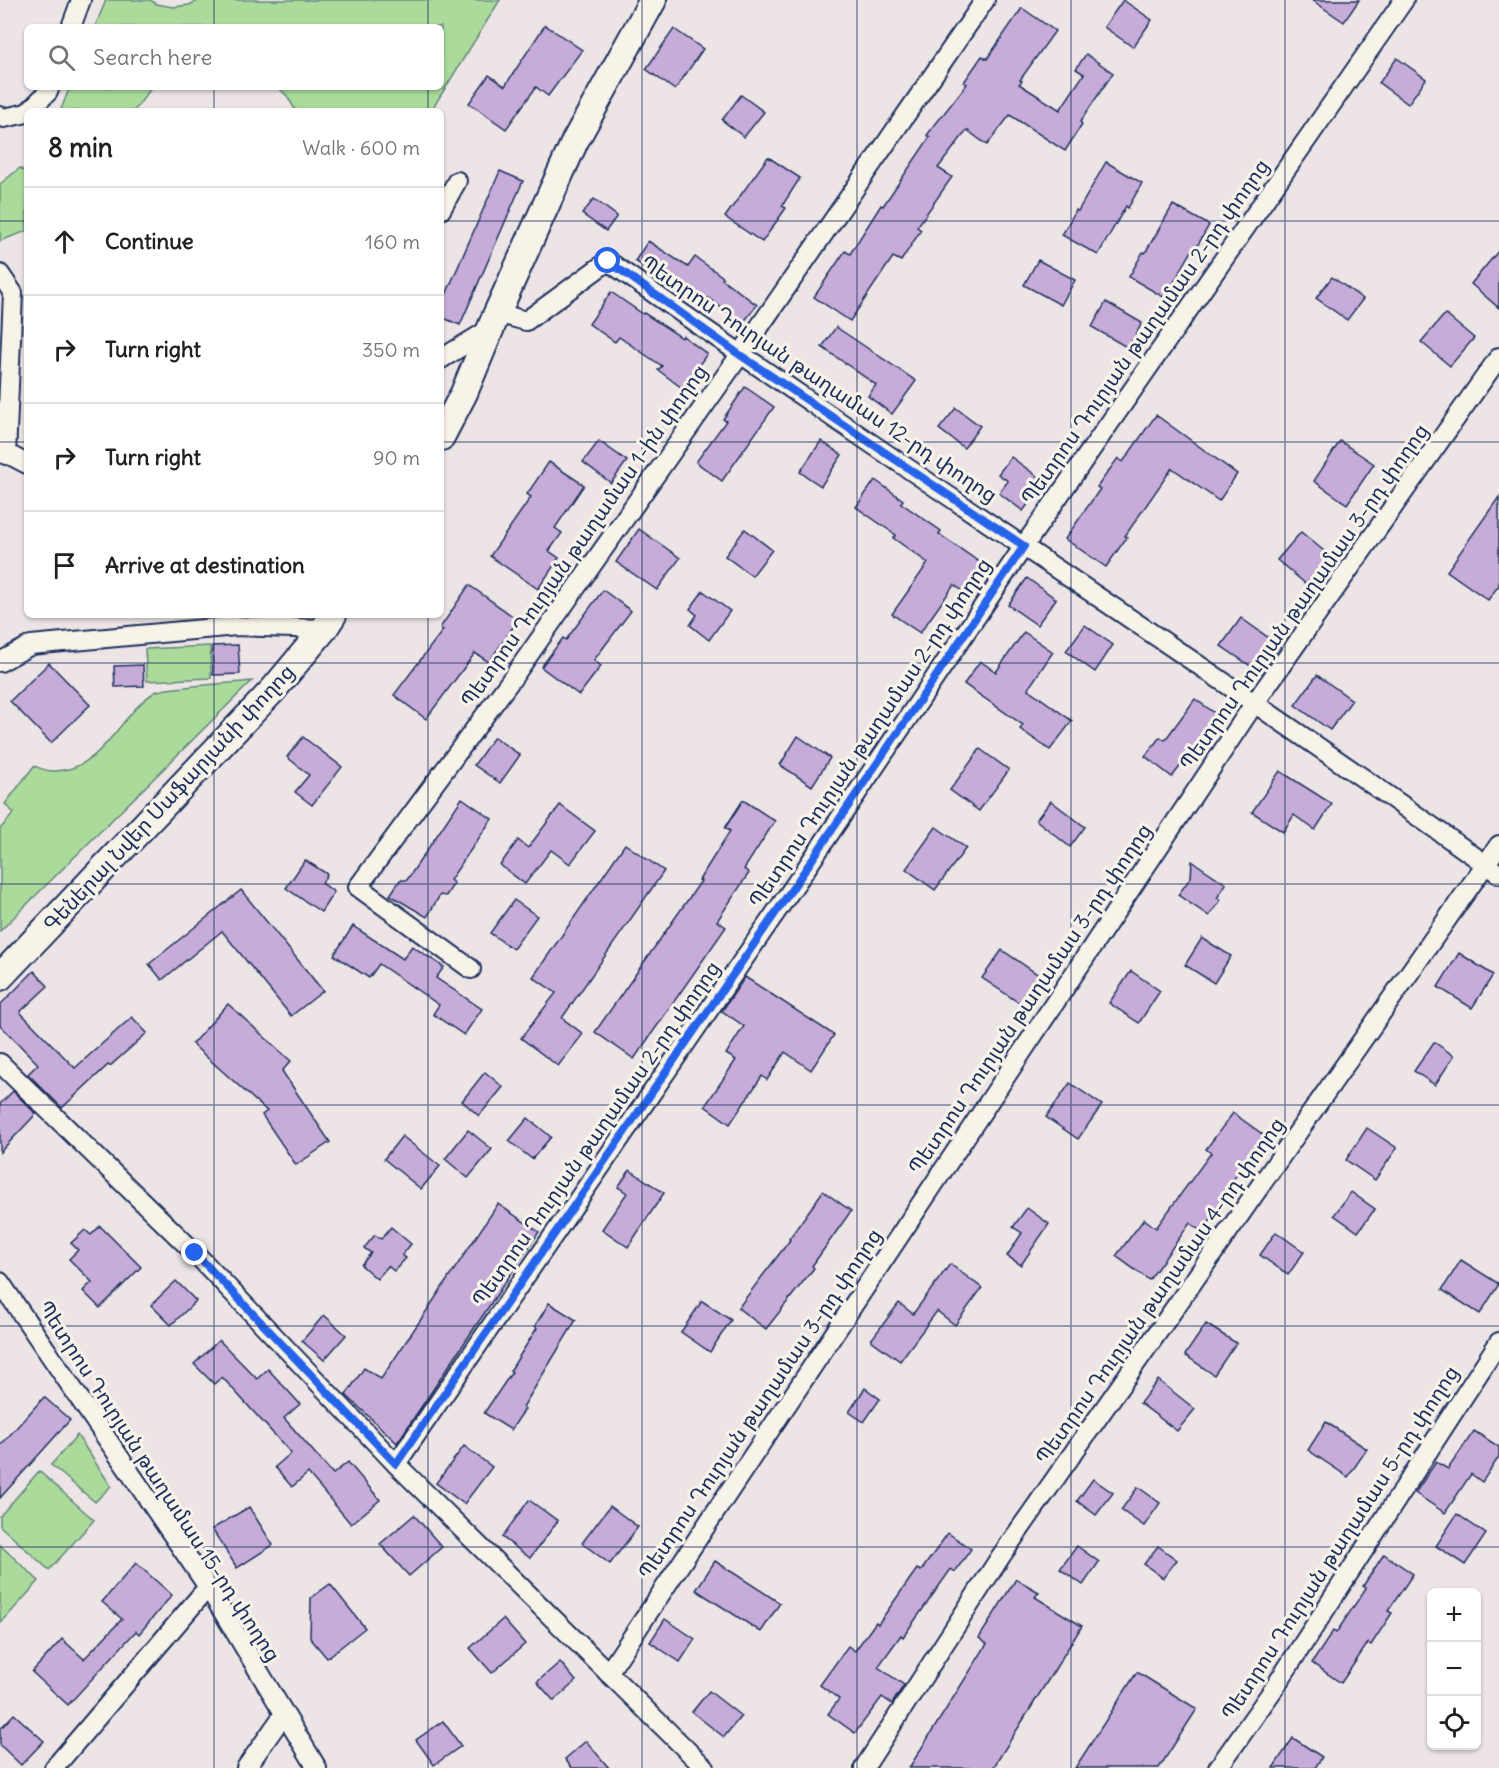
<!DOCTYPE html>
<meta charset="utf-8">
<style>
body{margin:0;font-family:Delius,"Noto Sans Armenian",sans-serif;background:#f6f6f6;color:#202124}
.controls{position:absolute;right:18px;bottom:18px;display:grid;overflow:hidden;border-radius:9px;box-shadow:0 2px 4px #0004}
.controls button{width:54px;height:54px;display:grid;place-items:center;padding:0;border:0;border-bottom:2px solid #e0e0e0;background:#fff;color:#202124;font:30px sans-serif}
.stop{position:absolute;width:18px;height:18px;margin:-14px;border:4px solid #2563eb;border-radius:50%;background:#fff}
.stop.end{background:#2563eb;border-color:#fff;box-shadow:0 2px 6px #0008}
.list{margin:0;padding:0;list-style:none}
h2{display:flex;justify-content:space-between;align-items:center;height:78px;margin:0;padding:0 24px;font-size:26px}
h2 small{font-size:20px;font-weight:400;color:#757577}
.list li{display:grid;grid-template-columns:39px 1fr auto;gap:18px;align-items:center;box-sizing:border-box;height:108px;padding:0 24px;border-top:2px solid #e0e0e0}
.list b{display:block;font-size:22px;white-space:nowrap}
.list em{font-size:20px;font-style:normal;color:#757577}
.icon{flex:none;width:33px;height:33px;fill:none;stroke:currentColor;stroke-width:2;stroke-linecap:round;stroke-linejoin:round}
.map{position:relative;flex:none;width:1499px;height:1768px;overflow:hidden}
.search{position:absolute;background:#fff;box-shadow:0 2px 4px #0004;left:24px;top:24px;width:420px;height:66px;display:flex;align-items:center;gap:15px;box-sizing:border-box;padding:0 21px;border-radius:9px;color:#757577;font-size:22px}
.panel{position:absolute;background:#fff;box-shadow:0 2px 4px #0004;left:24px;top:108px;width:420px;height:510px;border-radius:9px}
.map>svg:first-child{display:block}
</style>
<div class="map">
<svg width="1499" height="1768" viewBox="0 0 1499 1768">
<rect width="100%" height="100%" fill="#ede5e5"/>
<filter id="ink" filterUnits="userSpaceOnUse"><feTurbulence type="fractalNoise" baseFrequency=".0167" numOctaves="2"/><feDisplacementMap in="SourceGraphic" scale="12" xChannelSelector="R" yChannelSelector="G"/><feConvolveMatrix kernelMatrix="1 2 1 2 8 2 1 2 1" color-interpolation-filters="sRGB"/></filter>
<g filter="url(#ink)">
<g fill="#aadb9b" stroke="#62857c" stroke-width="1.5">
<path d="M 106,0 L 150,0 L 157,4 L 173,7 L 189,5 L 200,0 L 500,0 L 431,111 L 296,111 L 287,96 L 278,87 L 441,87 L 441,27 L 95,27 Z"/>
<path d="M 70,87 L 152,87 L 134,111 L 63,111 L 61,109 Z"/>
<path d="M 20,168 L 27,174 L 27,231 L 0,241 L 0,184 Z"/>
<path d="M 210,646 L 211,678 L 147,681 L 145,649 Z"/>
<path d="M 252,681 L 0,931 L 0,829 L 14,813 L 5,804 L 34,766 C 40,768 46,771 52,771 C 102,773 119,714 155,692 C 163,687 237,683 252,681 Z"/>
<path d="M 77,1435 L 111,1486 L 95,1502 L 51,1465 Z"/>
<path d="M 39,1471 L 94,1520 L 49,1570 L 0,1526 L 0,1516 Z"/>
<path d="M 0,1545 L 39,1581 L 0,1624 Z"/>
</g>
<g fill="#c7acd9" stroke="#1b2f5e" stroke-width="1.5">
<path d="M 1123,0 L 1152,20 L 1133,47 L 1104,27 Z"/>
<path d="M 1312,0 L 1359,0 L 1344,22 Z"/>
<path d="M 1022,8 L 1055,31 L 1020,80 L 1022,81 L 1019,84 L 1060,110 L 1084,74 L 1076,69 L 1086,54 L 1113,73 L 1080,122 L 1082,124 L 1065,151 L 1010,115 L 987,145 L 967,130 L 938,168 L 952,177 L 917,227 L 921,230 L 901,261 L 893,257 L 850,321 L 814,297 L 845,251 L 850,254 L 881,205 L 883,206 L 930,137 L 927,135 L 967,84 L 964,82 L 982,56 L 987,59 Z"/>
<path d="M 545,25 L 582,50 L 548,96 L 536,87 L 506,129 L 469,103 L 489,75 L 505,86 Z"/>
<path d="M 674,29 L 703,49 L 675,90 L 646,69 Z"/>
<path d="M 1397,58 L 1426,79 L 1408,104 L 1379,83 Z"/>
<path d="M 741,95 L 764,112 L 744,137 L 722,120 Z"/>
<path d="M 768,157 L 800,178 L 782,206 L 786,208 L 762,242 L 725,217 Z"/>
<path d="M 1106,162 L 1142,183 L 1128,208 L 1126,206 L 1098,255 L 1062,235 L 1076,210 L 1078,211 Z"/>
<path d="M 500,171 L 523,181 L 460,325 L 441,317 L 441,306 Z"/>
<path d="M 594,199 L 617,216 L 606,231 L 582,214 Z"/>
<path d="M 1173,205 L 1209,225 L 1195,250 L 1193,249 L 1165,298 L 1129,277 L 1143,252 L 1145,253 Z"/>
<path d="M 648,241 L 688,267 L 695,257 L 723,277 L 722,279 L 757,305 L 743,323 L 708,298 L 706,301 L 667,274 L 663,279 L 635,261 Z"/>
<path d="M 1499,250 L 1499,308 L 1471,284 Z"/>
<path d="M 1038,260 L 1075,280 L 1061,305 L 1024,285 Z"/>
<path d="M 1332,277 L 1363,299 L 1347,320 L 1316,298 Z"/>
<path d="M 611,292 L 643,314 L 644,313 L 682,338 L 683,336 L 707,354 L 682,388 L 658,370 L 662,366 L 619,337 L 615,342 L 589,324 Z"/>
<path d="M 1106,302 L 1142,323 L 1128,348 L 1092,327 Z"/>
<path d="M 1445,314 L 1474,338 L 1450,366 L 1421,342 Z"/>
<path d="M 836,327 L 916,381 L 892,414 L 868,396 L 876,385 L 822,347 Z"/>
<path d="M 745,387 L 774,407 L 722,481 L 696,462 L 726,421 L 723,419 Z"/>
<path d="M 956,408 L 980,426 L 964,448 L 939,429 Z"/>
<path d="M 1156,415 L 1237,474 L 1219,501 L 1172,468 L 1125,536 L 1127,537 L 1106,567 L 1065,539 L 1100,489 L 1097,487 L 1118,458 L 1123,462 Z"/>
<path d="M 599,441 L 627,461 L 611,483 L 583,462 Z"/>
<path d="M 821,441 L 842,455 L 821,486 L 800,472 Z"/>
<path d="M 1340,441 L 1374,464 L 1347,504 L 1314,481 Z"/>
<path d="M 1011,457 L 1045,482 L 1023,511 L 999,493 L 1008,481 L 998,474 Z"/>
<path d="M 549,462 L 584,485 L 555,528 L 562,533 L 549,551 L 559,558 L 538,589 L 490,556 L 531,497 L 527,494 Z"/>
<path d="M 875,480 L 903,500 L 901,503 L 941,531 L 939,534 L 985,566 L 966,593 L 954,585 L 920,633 L 892,614 L 928,563 L 893,538 L 896,535 L 856,507 Z"/>
<path d="M 1499,497 L 1499,585 L 1488,600 L 1447,571 Z"/>
<path d="M 639,529 L 680,558 L 657,590 L 616,562 Z"/>
<path d="M 745,529 L 772,550 L 752,576 L 725,556 Z"/>
<path d="M 1301,532 L 1330,556 L 1306,584 L 1277,560 Z"/>
<path d="M 1027,578 L 1056,599 L 1037,625 L 1008,605 Z"/>
<path d="M 469,585 L 518,620 L 489,662 L 475,653 L 426,719 L 394,695 L 443,630 L 440,628 Z"/>
<path d="M 603,590 L 631,611 L 594,660 L 601,666 L 579,695 L 541,667 L 563,638 L 566,640 Z"/>
<path d="M 703,591 L 730,611 L 709,640 L 690,625 L 697,615 L 690,609 Z"/>
<path d="M 1241,618 L 1280,646 L 1261,673 L 1221,646 Z"/>
<path d="M 1085,625 L 1113,645 L 1095,672 L 1066,651 Z"/>
<path d="M 1024,632 L 1053,652 L 1028,689 L 1072,721 L 1050,750 L 1020,729 L 1023,725 L 964,684 L 980,661 L 996,672 Z"/>
<path d="M 238,645 L 240,674 L 213,675 L 212,646 Z"/>
<path d="M 49,663 L 90,705 L 51,743 L 10,701 Z"/>
<path d="M 143,665 L 144,686 L 115,687 L 114,666 Z"/>
<path d="M 1317,675 L 1352,700 L 1330,730 L 1295,705 Z"/>
<path d="M 1195,699 L 1223,719 L 1209,737 L 1205,734 L 1172,777 L 1145,756 L 1160,737 L 1165,740 Z"/>
<path d="M 798,736 L 830,758 L 812,786 L 780,765 Z"/>
<path d="M 303,737 L 342,767 L 312,805 L 295,792 L 309,775 L 287,757 Z"/>
<path d="M 494,737 L 520,755 L 500,783 L 474,765 Z"/>
<path d="M 980,749 L 1009,770 L 979,811 L 950,790 Z"/>
<path d="M 1280,771 L 1332,804 L 1315,830 L 1294,815 L 1283,832 L 1252,812 Z"/>
<path d="M 462,798 L 492,819 L 450,880 L 454,883 L 446,896 L 440,895 L 427,917 L 390,895 L 400,880 L 407,880 Z"/>
<path d="M 743,800 L 775,821 L 744,869 L 749,873 L 717,921 L 726,927 L 634,1059 L 595,1032 L 701,881 L 699,880 L 730,831 L 725,828 Z"/>
<path d="M 1051,801 L 1085,827 L 1070,847 L 1036,820 Z"/>
<path d="M 560,805 L 595,831 L 570,864 L 551,850 L 525,884 L 500,865 L 518,840 L 528,848 Z"/>
<path d="M 936,827 L 966,848 L 935,890 L 906,869 Z"/>
<path d="M 625,844 L 664,871 L 562,1018 L 583,1034 L 558,1066 L 521,1038 L 556,993 L 533,977 Z"/>
<path d="M 305,860 L 327,874 L 322,883 L 334,892 L 321,912 L 286,888 Z"/>
<path d="M 1192,861 L 1226,884 L 1217,898 L 1221,900 L 1209,916 L 1178,895 L 1191,877 Z"/>
<path d="M 241,890 L 323,991 L 291,1016 L 222,931 L 162,980 L 149,964 Z"/>
<path d="M 514,900 L 537,916 L 513,949 L 490,933 Z"/>
<path d="M 353,926 L 403,959 L 412,946 L 444,967 L 436,978 L 482,1009 L 464,1035 L 433,1014 L 439,1005 L 379,964 L 369,978 L 334,955 Z"/>
<path d="M 1202,938 L 1231,956 L 1214,983 L 1185,965 Z"/>
<path d="M 1002,950 L 1040,976 L 1021,1004 L 982,978 Z"/>
<path d="M 1459,953 L 1493,975 L 1472,1008 L 1438,987 Z"/>
<path d="M 34,971 L 48,986 L 20,1012 L 75,1068 L 132,1017 L 147,1033 L 110,1066 L 108,1065 L 62,1108 L 28,1074 L 38,1064 L 0,1025 L 0,1005 Z"/>
<path d="M 1131,971 L 1160,991 L 1139,1023 L 1109,1003 Z"/>
<path d="M 745,977 L 834,1035 L 811,1070 L 785,1052 L 767,1080 L 762,1076 L 730,1124 L 705,1106 L 736,1060 L 726,1054 L 744,1026 L 722,1011 Z"/>
<path d="M 228,1004 L 291,1061 L 282,1071 L 330,1142 L 296,1165 L 262,1115 L 267,1111 L 192,1044 Z"/>
<path d="M 1434,1042 L 1454,1056 L 1435,1085 L 1414,1071 Z"/>
<path d="M 485,1072 L 503,1087 L 479,1116 L 462,1101 Z"/>
<path d="M 1070,1083 L 1102,1105 L 1078,1139 L 1046,1117 Z"/>
<path d="M 13,1091 L 36,1114 L 0,1152 L 0,1104 Z"/>
<path d="M 1233,1113 L 1265,1136 L 1224,1192 L 1229,1196 L 1202,1232 L 1190,1223 L 1149,1280 L 1116,1256 L 1144,1219 L 1156,1228 L 1211,1153 L 1206,1149 Z"/>
<path d="M 528,1118 L 551,1137 L 532,1159 L 509,1141 Z"/>
<path d="M 1367,1128 L 1397,1148 L 1375,1180 L 1346,1160 Z"/>
<path d="M 468,1130 L 492,1149 L 468,1178 L 445,1159 Z"/>
<path d="M 402,1136 L 440,1166 L 421,1189 L 384,1159 Z"/>
<path d="M 630,1170 L 664,1193 L 628,1247 L 602,1229 L 627,1193 L 618,1187 Z"/>
<path d="M 823,1191 L 851,1211 L 812,1266 L 814,1268 L 766,1329 L 738,1308 L 790,1240 L 789,1239 Z"/>
<path d="M 1351,1192 L 1375,1209 L 1358,1232 L 1334,1215 Z"/>
<path d="M 498,1204 L 539,1232 L 397,1443 L 346,1395 L 364,1368 L 381,1379 Z"/>
<path d="M 1027,1208 L 1049,1224 L 1021,1265 L 1007,1256 L 1022,1233 L 1013,1227 Z"/>
<path d="M 100,1226 L 141,1267 L 100,1308 L 83,1291 L 92,1282 L 69,1259 L 78,1250 L 71,1243 L 85,1230 L 91,1235 Z"/>
<path d="M 391,1227 L 411,1244 L 402,1255 L 406,1258 L 394,1271 L 388,1266 L 377,1279 L 361,1265 L 371,1253 L 364,1248 L 375,1235 L 381,1239 Z"/>
<path d="M 1276,1232 L 1304,1252 L 1288,1275 L 1260,1255 Z"/>
<path d="M 1461,1260 L 1499,1284 L 1480,1314 L 1442,1290 Z"/>
<path d="M 950,1264 L 982,1288 L 955,1325 L 937,1311 L 900,1361 L 871,1340 L 899,1303 L 913,1314 Z"/>
<path d="M 176,1281 L 196,1301 L 171,1325 L 151,1305 Z"/>
<path d="M 702,1301 L 731,1320 L 710,1352 L 681,1332 Z"/>
<path d="M 549,1303 L 576,1320 L 523,1407 L 525,1409 L 511,1430 L 484,1413 L 512,1372 L 510,1371 L 537,1328 L 535,1326 Z"/>
<path d="M 324,1315 L 346,1335 L 324,1360 L 302,1341 Z"/>
<path d="M 1206,1324 L 1236,1343 L 1214,1375 L 1185,1355 Z"/>
<path d="M 219,1340 L 257,1379 L 268,1369 L 300,1404 L 284,1418 L 333,1474 L 348,1462 L 380,1500 L 351,1524 L 308,1473 L 292,1487 L 275,1467 L 291,1453 L 222,1377 L 214,1384 L 194,1364 Z"/>
<path d="M 1158,1380 L 1195,1409 L 1177,1431 L 1140,1403 Z"/>
<path d="M 865,1388 L 880,1399 L 864,1422 L 849,1412 Z"/>
<path d="M 44,1397 L 70,1420 L 0,1498 L 0,1446 Z"/>
<path d="M 1326,1422 L 1367,1449 L 1348,1477 L 1308,1450 Z"/>
<path d="M 1474,1431 L 1499,1447 L 1499,1457 L 1482,1482 L 1471,1474 L 1445,1513 L 1415,1493 L 1436,1462 L 1448,1469 Z"/>
<path d="M 464,1446 L 492,1467 L 464,1504 L 436,1483 Z"/>
<path d="M 1093,1479 L 1113,1493 L 1096,1515 L 1077,1501 Z"/>
<path d="M 1138,1487 L 1160,1503 L 1144,1526 L 1121,1510 Z"/>
<path d="M 529,1500 L 558,1521 L 530,1558 L 502,1537 Z"/>
<path d="M 610,1506 L 638,1527 L 610,1564 L 582,1543 Z"/>
<path d="M 249,1507 L 273,1545 L 237,1568 L 212,1529 Z"/>
<path d="M 1457,1514 L 1486,1534 L 1465,1565 L 1436,1546 Z"/>
<path d="M 414,1515 L 442,1547 L 409,1576 L 380,1544 Z"/>
<path d="M 948,1533 L 971,1549 L 955,1572 L 951,1569 L 903,1637 L 901,1635 L 878,1667 L 904,1685 L 892,1704 L 882,1697 L 855,1733 L 828,1714 L 839,1699 L 820,1685 L 848,1646 L 855,1651 L 876,1622 L 878,1624 L 917,1569 L 921,1571 Z"/>
<path d="M 1077,1546 L 1099,1562 L 1083,1585 L 1060,1569 Z"/>
<path d="M 1158,1546 L 1177,1560 L 1163,1578 L 1144,1564 Z"/>
<path d="M 1384,1554 L 1413,1574 L 1388,1611 L 1392,1613 L 1371,1645 L 1368,1643 L 1341,1683 L 1312,1663 L 1333,1631 L 1336,1633 L 1366,1588 L 1363,1586 Z"/>
<path d="M 715,1561 L 780,1603 L 761,1632 L 696,1590 Z"/>
<path d="M 136,1563 L 172,1595 L 139,1634 L 136,1631 L 68,1705 L 32,1672 L 62,1639 L 84,1659 L 122,1619 L 102,1602 Z"/>
<path d="M 1016,1579 L 1039,1592 L 1035,1597 L 1082,1626 L 993,1768 L 909,1768 L 987,1644 L 979,1638 Z"/>
<path d="M 330,1584 L 365,1628 L 327,1658 L 310,1638 L 311,1598 Z"/>
<path d="M 503,1619 L 525,1644 L 492,1673 L 470,1648 Z"/>
<path d="M 665,1619 L 695,1639 L 680,1662 L 650,1642 Z"/>
<path d="M 560,1662 L 576,1681 L 554,1701 L 537,1682 Z"/>
<path d="M 1137,1672 L 1197,1709 L 1159,1768 L 1075,1768 Z"/>
<path d="M 709,1691 L 741,1716 L 724,1737 L 692,1712 Z"/>
<path d="M 14,1714 L 44,1741 L 21,1765 L 0,1745 L 0,1729 Z"/>
<path d="M 443,1721 L 461,1746 L 434,1765 L 416,1740 Z"/>
<path d="M 1293,1738 L 1322,1757 L 1315,1768 L 1273,1768 Z"/>
<path d="M 586,1741 L 609,1768 L 572,1768 L 565,1759 Z"/>
</g>
<g fill="none" stroke-linecap="round" stroke-linejoin="round">
<defs>
<g id="street">
<path d="M 71,27 L 81,0"/>
<path d="M 29,111 L 48,92 L 50,87"/>
<path d="M 0,116 L 4,118 L 27,113"/>
<path d="M 441,210 L 457,181"/>
<path d="M 0,274 L 13,293 L 6,455"/>
<path d="M 497,313 L 526,321 L 608,261 C 902,470 1206,664 1499,874"/>
<path d="M 441,359 L 490,329"/>
<path d="M 0,450 L 27,464"/>
<path d="M 0,662 L 31,645 L 236,626 L 324,629"/>
<path d="M 471,969 L 358,887 L 511,680 L 740,355 L 985,0"/>
<path d="M 0,1063 L 195,1253 L 396,1464 L 705,1768"/>
<path d="M 0,1282 L 208,1587 L 317,1768"/>
<path d="M 396,1464 L 803,873 L 1024,546 L 1404,0"/>
<path d="M 608,1673 L 1254,704 L 1499,357"/>
<path d="M 54,1768 L 208,1587"/>
<path d="M 246,1768 L 284,1714"/>
<path d="M 864,1768 L 1001,1556 L 1499,845"/>
<path d="M 1218,1768 L 1273,1690 L 1499,1342"/>
</g>
<g id="secondary">
<path d="M 441,437 L 464,393 L 497,313 L 575,141 L 653,0"/>
<path d="M 0,977 L 273,690 L 324,629 L 333,615"/>
</g>
</defs>
<use href="#street" stroke="#1b2f5e" stroke-width="22"/>
<use href="#secondary" stroke="#1b2f5e" stroke-width="30"/>
<use href="#street" stroke="#f7f3e8" stroke-width="18"/>
<use href="#secondary" stroke="#f7f3e8" stroke-width="26"/>
</g>
</g>
<g fill="none" stroke-linecap="round" stroke-linejoin="round" filter="url(#ink)">
<path stroke="#2563eb" stroke-width="8" d="M 195,1253 L 396,1464 L 803,873 L 1024,546 L 740,355 L 608,261"/>
</g>
<path fill="none" stroke="#1b2f5e" stroke-width="1.5" stroke-opacity="0.55" d="M 214,0 L 214,27M 428,0 L 428,27M 642,0 L 642,1768M 857,0 L 857,1768M 1071,0 L 1071,1768M 1285,0 L 1285,1768M 214,87 L 214,111M 428,87 L 428,111M 0,221 L 27,221M 441,221 L 1499,221M 0,442 L 27,442M 441,442 L 1499,442M 214,615 L 214,1768M 428,615 L 428,1768M 0,663 L 1499,663M 0,884 L 1499,884M 0,1105 L 1499,1105M 0,1326 L 1499,1326M 0,1547 L 1499,1547"/>
<g text-anchor="middle" stroke-width="6" stroke-linejoin="round" paint-order="stroke">
<g font-size="21" fill="#1b2f5e" stroke="#f7f3e8">
<text transform="translate(1145 332) rotate(-55)" y="7">Պետրոս Դուրյան թաղամաս 2-րդ փողոց</text>
<text transform="translate(819 379) rotate(34)" y="7">Պետրոս Դուրյան թաղամաս 12-րդ փողոց</text>
<text transform="translate(584 536) rotate(-55)" y="7">Պետրոս Դուրյան թաղամաս 1-ին փողոց</text>
<text transform="translate(1304 597) rotate(-55)" y="7">Պետրոս Դուրյան թաղամաս 3-րդ փողոց</text>
<text transform="translate(870 733) rotate(-56)" y="7">Պետրոս Դուրյան թաղամաս 2-րդ փողոց</text>
<text transform="translate(169 798) rotate(-47)" y="7">Գեներալ Նվեր Սաֆարյանի փողոց</text>
<text transform="translate(1030 999) rotate(-56)" y="7">Պետրոս Դուրյան թաղամաս 3-րդ փողոց</text>
<text transform="translate(596 1134) rotate(-55)" y="7">Պետրոս Դուրյան թաղամաս 2-րդ փողոց</text>
<text transform="translate(1160 1291) rotate(-55)" y="7">Պետրոս Դուրյան թաղամաս 4-րդ փողոց</text>
<text transform="translate(760 1404) rotate(-56)" y="7">Պետրոս Դուրյան թաղամաս 3-րդ փողոց</text>
<text transform="translate(159 1481) rotate(57)" y="7">Պետրոս Դուրյան թաղամաս 15-րդ փողոց</text>
<text transform="translate(1340 1543) rotate(-57)" y="7">Պետրոս Դուրյան թաղամաս 5-րդ փողոց</text>
</g>
</g>
</svg>
<div class="controls">
<button>+</button>
<button>−</button>
<button><svg class="icon" aria-label="locate" viewBox="0 0 24 24"><circle cx="12" cy="12" r="6"/><path d="M12 2v4M12 18v4M2 12h4M18 12h4"/></svg></button>
</div>
<div class="stop" style="left:608px;top:261px"></div>
<div class="stop end" style="left:195px;top:1253px"></div>
<div class="search"><svg class="icon" aria-label="search" viewBox="0 0 24 24"><circle cx="10" cy="10" r="6"/><path d="M15 15l6 6"/></svg>Search here</div>
<section class="panel">
<h2>8 min<small>Walk · 600 m</small></h2>
<ul class="list">
<li><svg class="icon" aria-label="ahead" viewBox="0 0 24 24"><path d="M12 20V5M6 11l6-6 6 6"/></svg><div><b>Continue</b></div><em>160 m</em></li>
<li><svg class="icon" aria-label="right" viewBox="0 0 24 24"><path d="M7 20v-9h11M14 6l5 5-5 5"/></svg><div><b>Turn right</b></div><em>350 m</em></li>
<li><svg class="icon" aria-label="right" viewBox="0 0 24 24"><path d="M7 20v-9h11M14 6l5 5-5 5"/></svg><div><b>Turn right</b></div><em>90 m</em></li>
<li><svg class="icon" aria-label="arrive" viewBox="0 0 24 24"><path d="M6 21V4h12l-3 4 3 4H6"/></svg><div><b>Arrive at destination</b></div></li>
</ul>
</section>
</div>
